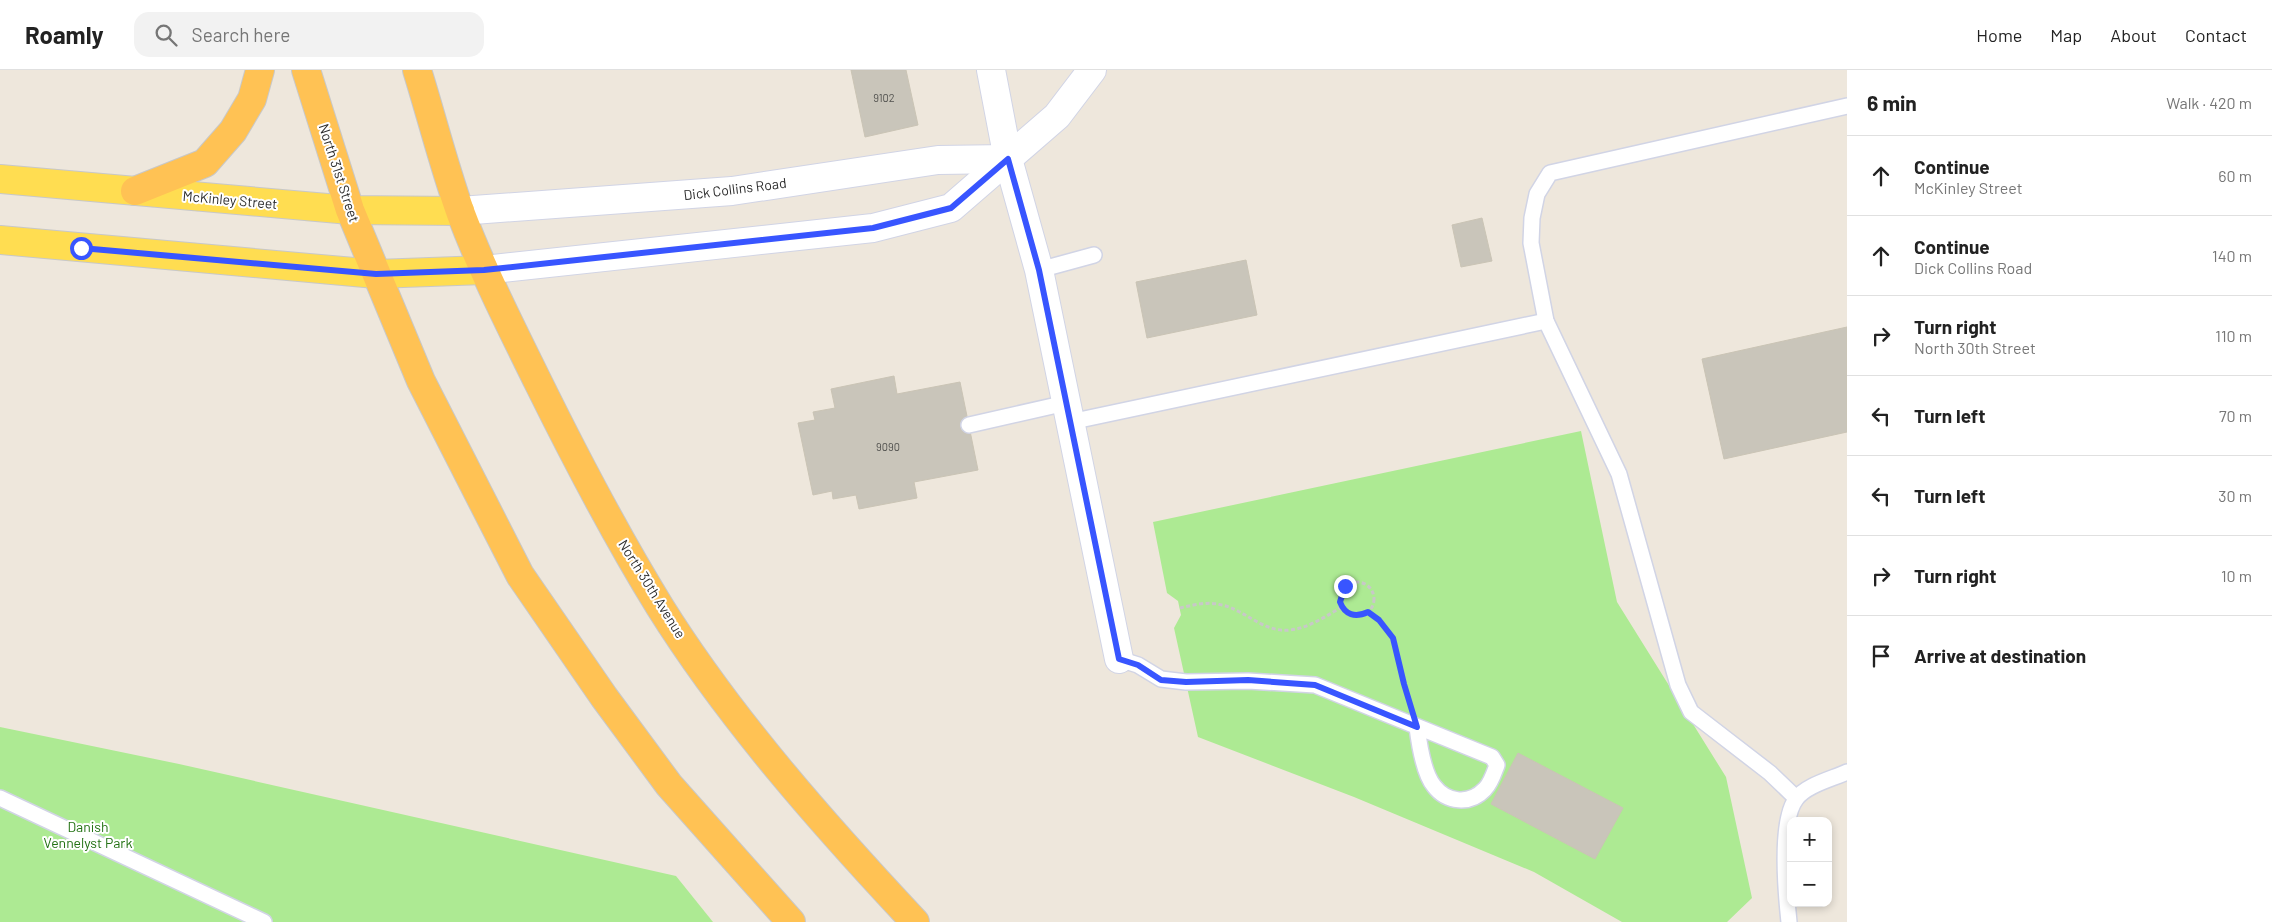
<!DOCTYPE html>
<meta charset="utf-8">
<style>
body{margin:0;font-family:Barlow,sans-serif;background:#f2f2f2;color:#222}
.controls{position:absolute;right:15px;bottom:15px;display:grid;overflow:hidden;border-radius:10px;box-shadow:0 2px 8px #0003}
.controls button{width:45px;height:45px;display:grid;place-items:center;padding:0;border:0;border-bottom:1px solid #e0e0e0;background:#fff;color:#222;font:25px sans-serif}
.stop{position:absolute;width:15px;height:15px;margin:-11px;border:4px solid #3855ff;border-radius:50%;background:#fff}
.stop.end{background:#3855ff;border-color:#fff;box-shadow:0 1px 5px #0008}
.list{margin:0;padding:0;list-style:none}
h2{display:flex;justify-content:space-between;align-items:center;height:65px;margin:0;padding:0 20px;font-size:21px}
h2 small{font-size:16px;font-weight:400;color:#767676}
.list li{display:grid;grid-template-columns:32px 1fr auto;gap:15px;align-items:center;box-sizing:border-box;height:80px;padding:0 20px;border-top:1px solid #e0e0e0}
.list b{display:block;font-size:19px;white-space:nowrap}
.list p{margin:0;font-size:16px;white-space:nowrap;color:#767676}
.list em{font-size:16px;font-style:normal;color:#767676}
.icon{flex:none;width:28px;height:28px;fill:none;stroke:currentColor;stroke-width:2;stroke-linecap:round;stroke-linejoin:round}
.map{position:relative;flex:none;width:1847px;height:852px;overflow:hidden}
header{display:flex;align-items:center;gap:30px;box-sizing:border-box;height:70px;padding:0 25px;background:#fff;border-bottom:1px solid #e0e0e0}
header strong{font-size:24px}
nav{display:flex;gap:28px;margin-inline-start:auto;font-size:18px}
.search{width:350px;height:45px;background:#f2f2f2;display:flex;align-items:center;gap:12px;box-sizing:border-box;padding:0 18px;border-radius:15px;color:#767676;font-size:19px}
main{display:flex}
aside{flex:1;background:#fff}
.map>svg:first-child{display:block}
</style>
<header>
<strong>Roamly</strong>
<div class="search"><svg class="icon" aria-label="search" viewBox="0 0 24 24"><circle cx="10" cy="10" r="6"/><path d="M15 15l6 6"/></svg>Search here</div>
<nav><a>Home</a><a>Map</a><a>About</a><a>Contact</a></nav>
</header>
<main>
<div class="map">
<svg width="1847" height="852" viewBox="0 0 1847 852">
<rect width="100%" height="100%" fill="#eee7dc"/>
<g fill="#adea93">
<path d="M 1581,361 L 1617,532 L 1726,707 L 1752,828 L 1727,852 L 1622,852 L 1534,802 L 1354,727 L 1198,667 L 1174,558 L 1181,545 L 1178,531 L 1167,523 L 1153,452 Z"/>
<path d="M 0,657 L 179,694 L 676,806 L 713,852 L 0,852 Z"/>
</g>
<g fill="#c9c5ba" stroke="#cac4b5">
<path d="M 851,0 L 906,0 L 918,55 L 865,67 Z"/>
<path d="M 1482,148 L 1492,191 L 1461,197 L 1452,155 Z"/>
<path d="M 1246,190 L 1257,245 L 1147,268 L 1136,212 Z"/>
<path d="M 1847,257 L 1847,362 L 1724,389 L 1702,289 Z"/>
<path d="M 894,306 L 897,324 L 960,312 L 978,400 L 914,412 L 917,428 L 859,439 L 856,425 L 833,429 L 832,421 L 813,425 L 798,353 L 815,350 L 813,342 L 835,338 L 831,319 Z"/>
<path d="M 1518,683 L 1623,738 L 1595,789 L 1491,734 Z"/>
</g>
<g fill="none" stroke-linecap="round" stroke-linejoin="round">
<defs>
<g id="service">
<path d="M 1039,200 L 1094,185"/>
<path d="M 1070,352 L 1546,251"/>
<path d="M 969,355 L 1066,333"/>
<path d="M 1119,589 L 1138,595 L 1161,609 L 1186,612 L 1248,611 L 1315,615 L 1492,687 L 1497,695 C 1494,703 1491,713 1485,719 C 1470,735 1447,733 1434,716 C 1424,704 1419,673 1417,657"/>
<path d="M 0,728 L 264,852"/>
<path d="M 1796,728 L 1770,703 L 1691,642 L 1678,615 L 1619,404 L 1546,251 L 1531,173 L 1532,148 L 1537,124 L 1550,103 L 1847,36"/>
<path d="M 1789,852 C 1786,824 1779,752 1796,729 C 1806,715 1832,709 1847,702"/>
</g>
<path id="minor" d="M 991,0 L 1008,89 L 1039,200 L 1119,589"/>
<g id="secondary">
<path d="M 460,141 L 732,121 L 938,90 L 1008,89"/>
<path d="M 484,200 L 873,158 L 951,138 L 1057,46 L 1092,0"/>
</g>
<g id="primary">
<path d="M 0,109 L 350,140 L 460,141"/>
<path d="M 0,170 L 376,204 L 484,200"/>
</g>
<g id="trunk">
<path d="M 306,0 L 350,140 L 421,311 L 520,505 L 604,627 L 669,715 L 791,852"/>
<path d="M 417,0 C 432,48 444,97 461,144 C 483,202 511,257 538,312 C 576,389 615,464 660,537 C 730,649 825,756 915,852"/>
<path d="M 135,121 L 205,93 L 233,61 L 252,29 L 260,0"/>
</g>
</defs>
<use href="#service" stroke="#d1d4e5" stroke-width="18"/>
<use href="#minor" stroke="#d1d4e5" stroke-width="30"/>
<use href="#secondary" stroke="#d1d4e5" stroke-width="30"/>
<use href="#primary" stroke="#c8c8c8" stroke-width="30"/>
<use href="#trunk" stroke="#c8c8c8" stroke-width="30"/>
<g stroke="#c8c8c8" stroke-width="3" stroke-dasharray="4 2.5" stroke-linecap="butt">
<circle cx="1357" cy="529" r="17"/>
<path d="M 1180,538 C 1193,535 1208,531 1222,535 C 1245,540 1264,563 1290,560 C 1309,558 1326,546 1342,537"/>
<path d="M 1368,542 C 1402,565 1396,592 1408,626"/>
</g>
<use href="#service" stroke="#fff" stroke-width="15"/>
<use href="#minor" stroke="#fff" stroke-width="28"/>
<use href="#secondary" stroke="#fff" stroke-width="28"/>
<use href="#primary" stroke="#ffdd51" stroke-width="28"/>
<use href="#trunk" stroke="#ffc254" stroke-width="28"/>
</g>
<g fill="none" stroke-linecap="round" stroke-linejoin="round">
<path stroke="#3855ff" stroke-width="6" d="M 81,178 L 376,204 L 484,200 L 873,158 L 951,138 L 1008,89 L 1039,200 L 1119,589 L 1138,595 L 1161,610 L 1186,612 L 1248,610 L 1315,615 L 1417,657 L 1404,614 L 1393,568 L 1379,550 L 1368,542 C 1355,548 1345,545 1340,532 L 1345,516"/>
</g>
<g text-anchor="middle" stroke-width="4" stroke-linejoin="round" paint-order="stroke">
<g font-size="11" fill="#52524f">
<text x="884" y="32">9102</text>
<text x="888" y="381">9090</text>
</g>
<g font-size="14" fill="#2b2b2b" stroke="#fff">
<text transform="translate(339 103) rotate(72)" y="5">North 31st Street</text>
<text transform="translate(735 119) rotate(-7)" y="5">Dick Collins Road</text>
<text transform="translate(230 130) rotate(5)" y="5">McKinley Street</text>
<text transform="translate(652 519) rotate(58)" y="5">North 30th Avenue</text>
</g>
<g font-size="14" fill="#227113" stroke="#fff">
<text x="88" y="762">Danish<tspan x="88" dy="16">Vennelyst Park</tspan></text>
</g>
</g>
</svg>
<div class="controls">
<button>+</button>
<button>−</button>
</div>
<div class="stop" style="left:81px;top:178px"></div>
<div class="stop end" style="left:1345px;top:516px"></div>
</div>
<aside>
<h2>6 min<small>Walk · 420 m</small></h2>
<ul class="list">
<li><svg class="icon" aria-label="ahead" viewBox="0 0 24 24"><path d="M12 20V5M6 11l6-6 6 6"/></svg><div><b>Continue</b><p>McKinley Street</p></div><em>60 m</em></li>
<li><svg class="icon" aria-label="ahead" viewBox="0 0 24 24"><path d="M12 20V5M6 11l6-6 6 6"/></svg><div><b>Continue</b><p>Dick Collins Road</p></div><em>140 m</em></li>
<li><svg class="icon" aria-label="right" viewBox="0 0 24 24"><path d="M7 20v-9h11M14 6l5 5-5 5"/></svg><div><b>Turn right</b><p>North 30th Street</p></div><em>110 m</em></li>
<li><svg class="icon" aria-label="left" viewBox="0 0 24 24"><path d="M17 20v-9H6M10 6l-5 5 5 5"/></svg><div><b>Turn left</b></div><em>70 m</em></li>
<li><svg class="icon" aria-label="left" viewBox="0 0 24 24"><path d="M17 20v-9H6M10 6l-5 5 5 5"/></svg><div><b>Turn left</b></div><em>30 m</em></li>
<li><svg class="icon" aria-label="right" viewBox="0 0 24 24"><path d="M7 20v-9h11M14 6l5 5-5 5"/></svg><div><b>Turn right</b></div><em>10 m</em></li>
<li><svg class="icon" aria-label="arrive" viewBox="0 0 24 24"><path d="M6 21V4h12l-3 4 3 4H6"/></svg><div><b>Arrive at destination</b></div></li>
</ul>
</aside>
</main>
